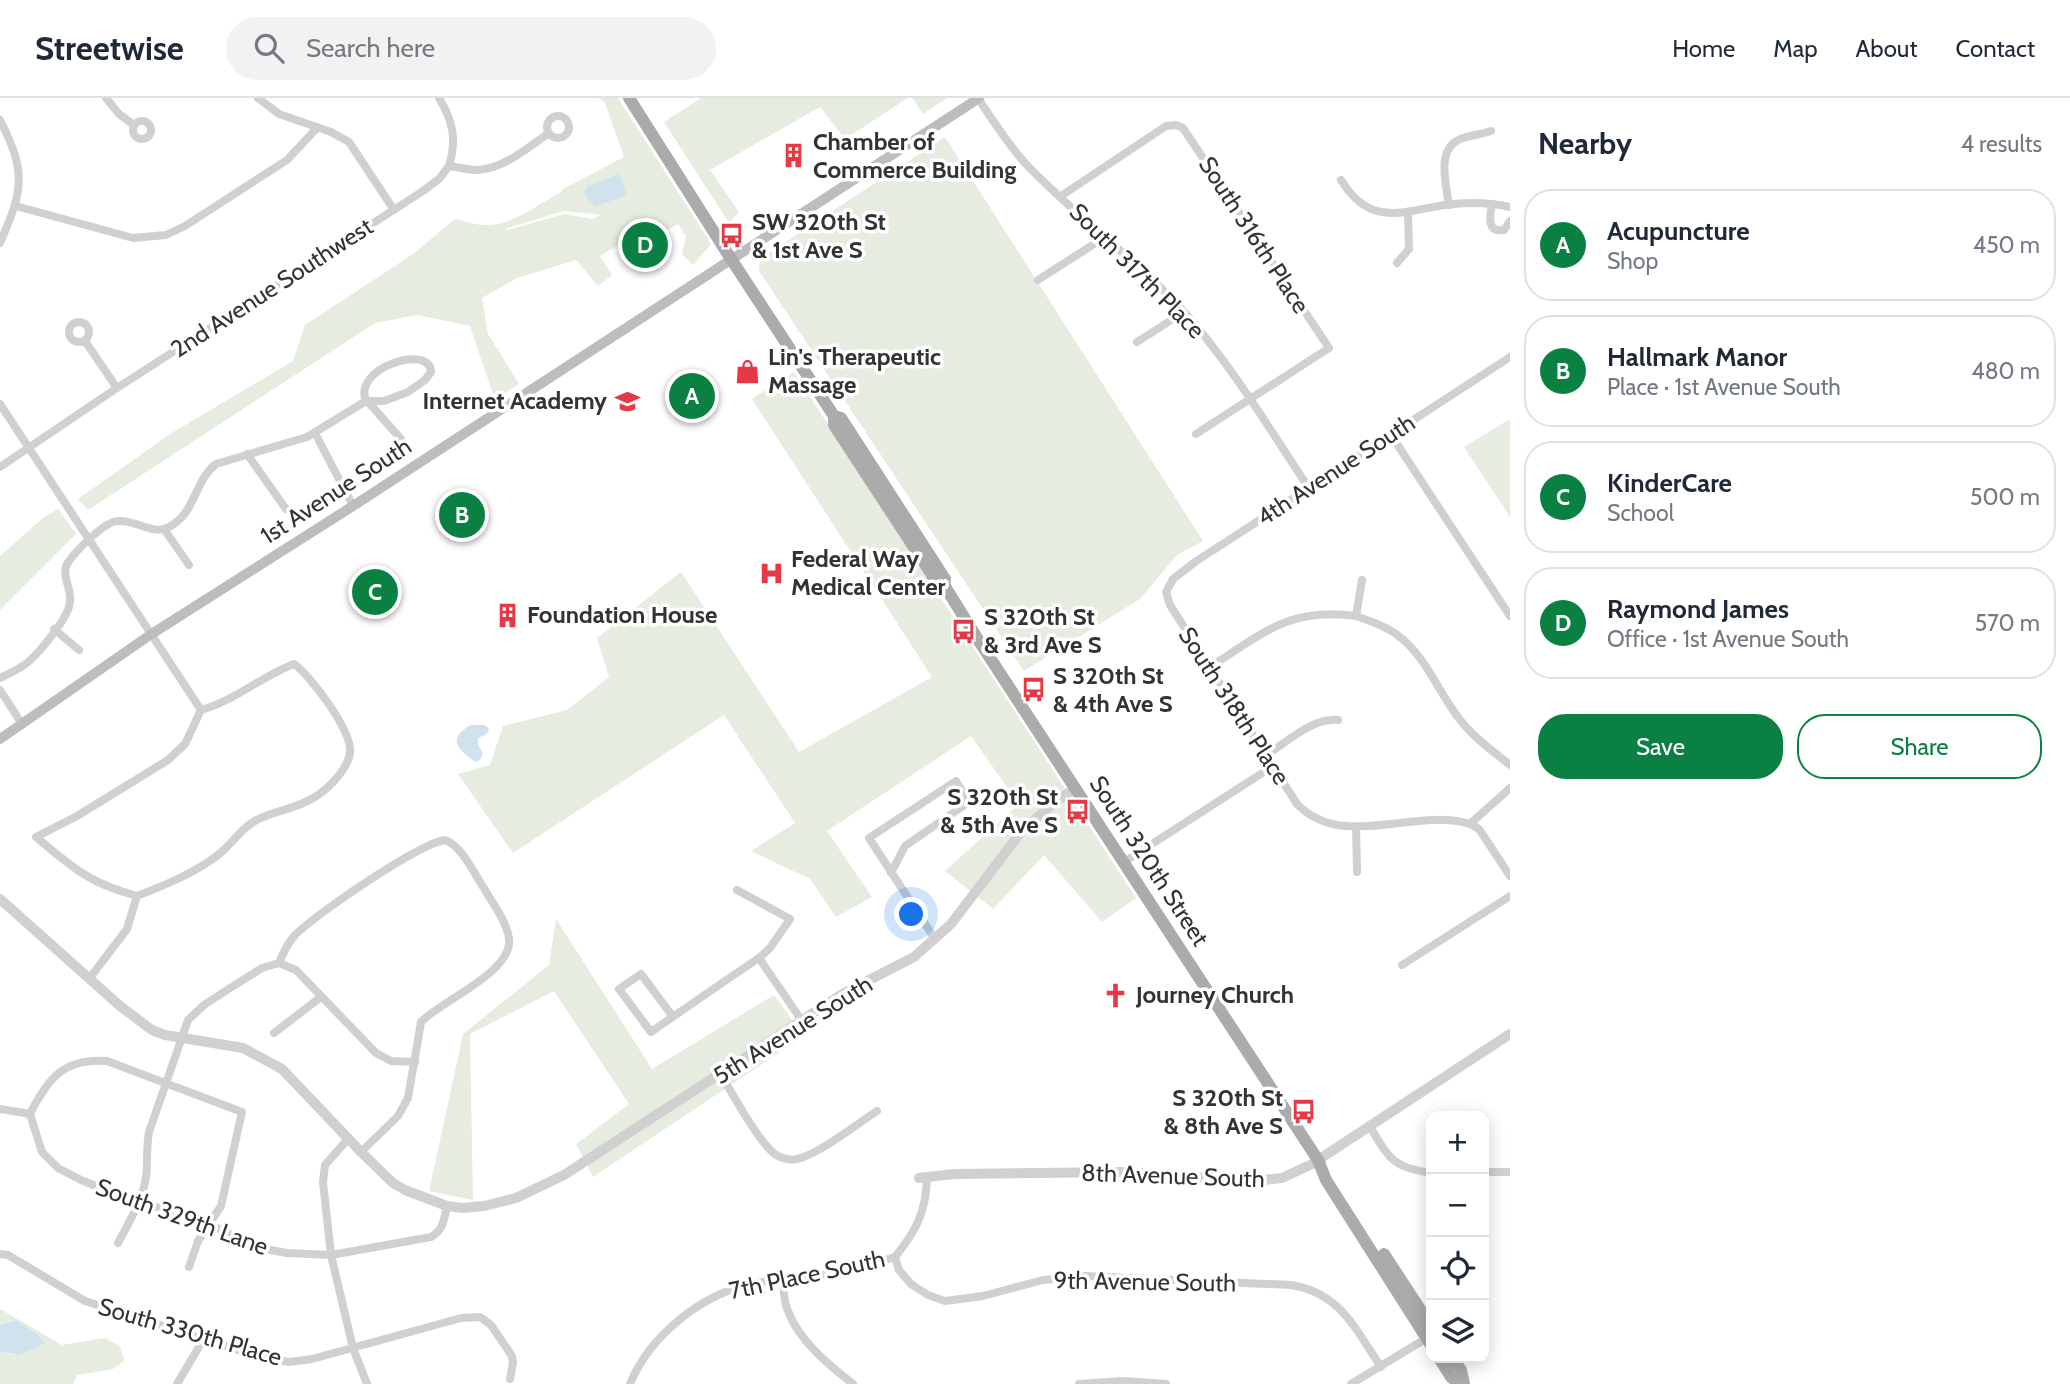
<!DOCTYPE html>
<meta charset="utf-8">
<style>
body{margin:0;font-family:Cabin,sans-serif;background:#f2f2f3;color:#1f2937}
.controls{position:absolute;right:21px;bottom:21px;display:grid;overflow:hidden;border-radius:14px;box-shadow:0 4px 18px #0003}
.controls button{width:63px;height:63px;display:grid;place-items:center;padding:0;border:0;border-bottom:2px solid #e0e1e3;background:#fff;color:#1f2937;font:35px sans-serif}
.you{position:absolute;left:912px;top:817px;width:24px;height:24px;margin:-18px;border:5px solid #fff;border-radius:50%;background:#1a73e8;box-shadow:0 0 0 10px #1a73e833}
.badge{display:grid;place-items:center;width:46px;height:46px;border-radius:50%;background:#0b8043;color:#fff;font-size:23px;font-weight:700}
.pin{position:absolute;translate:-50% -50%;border:4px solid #fff;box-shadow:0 2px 7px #0006}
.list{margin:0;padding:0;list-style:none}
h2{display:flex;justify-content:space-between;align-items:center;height:91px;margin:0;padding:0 28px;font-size:30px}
h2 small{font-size:23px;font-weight:400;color:#747a83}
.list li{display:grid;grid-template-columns:46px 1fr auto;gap:21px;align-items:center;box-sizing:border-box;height:112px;margin:0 14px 14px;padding:0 14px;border:2px solid #e0e1e3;border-radius:28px}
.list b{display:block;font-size:26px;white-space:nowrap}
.list p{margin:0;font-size:23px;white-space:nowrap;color:#747a83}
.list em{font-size:23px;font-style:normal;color:#747a83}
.actions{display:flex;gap:14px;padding:21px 28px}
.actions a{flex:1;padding:16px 0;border:2px solid #0b8043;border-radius:28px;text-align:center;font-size:24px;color:#0b8043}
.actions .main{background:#0b8043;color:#fff}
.icon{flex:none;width:38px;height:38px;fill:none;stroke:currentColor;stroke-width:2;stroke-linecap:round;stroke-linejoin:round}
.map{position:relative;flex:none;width:1510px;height:1286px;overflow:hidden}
header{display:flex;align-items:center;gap:42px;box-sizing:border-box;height:98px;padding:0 35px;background:#fff;border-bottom:2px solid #e0e1e3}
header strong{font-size:33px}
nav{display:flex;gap:38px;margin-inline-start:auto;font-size:24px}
.search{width:490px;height:63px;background:#f2f2f3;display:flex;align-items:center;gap:18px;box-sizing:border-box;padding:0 24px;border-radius:38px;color:#747a83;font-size:26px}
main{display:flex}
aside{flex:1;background:#fff}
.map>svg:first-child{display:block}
</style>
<header>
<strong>Streetwise</strong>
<div class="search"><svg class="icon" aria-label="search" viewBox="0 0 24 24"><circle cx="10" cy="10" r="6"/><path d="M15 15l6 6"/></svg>Search here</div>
<nav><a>Home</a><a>Map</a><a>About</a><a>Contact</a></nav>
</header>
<main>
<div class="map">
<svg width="1510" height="1286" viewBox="0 0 1510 1286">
<rect width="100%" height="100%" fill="#fff"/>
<g fill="#e6ecdf" fill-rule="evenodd">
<path d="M 599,0 L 618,0 L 711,146 L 693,167 L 682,156 L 686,138 L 678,126 L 659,137 L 643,132 L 600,158 L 612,177 L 598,188 L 576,162 L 517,180 L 482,200 L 488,236 L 519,286 L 495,302 L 470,228 L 417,217 L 375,225 L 88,412 L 78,401 L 170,336 L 293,263 L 305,227 L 413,156 L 455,121 C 465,123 478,128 489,127 C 516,125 539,106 561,94 L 561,92 L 624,59 L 605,5 ZM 564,113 L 601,117 L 592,121 L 564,116 L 508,132 L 504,131 Z"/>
<path d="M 701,0 L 908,0 L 845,41 L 820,9 L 710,72 L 739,114 L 729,125 L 664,24 Z"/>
<path d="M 912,0 L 947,0 L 923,16 Z"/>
<path d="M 945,39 L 1203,443 L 1177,457 L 1140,501 L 1024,573 L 759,173 L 760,163 L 767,156 Z"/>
<path d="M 794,274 L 1136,800 L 1102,824 L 1044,757 L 993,811 L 945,773 L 1019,706 L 971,638 L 827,733 L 872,799 L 836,819 L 810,781 L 751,753 L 795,725 L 724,617 L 513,755 L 458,676 L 490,667 L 503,628 L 567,612 L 609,579 L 597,540 L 681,474 L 799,654 L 932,579 L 752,301 Z"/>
<path d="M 1510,321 L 1510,419 L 1464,349 Z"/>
<path d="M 58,411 L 76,436 L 0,512 L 0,458 L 44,419 Z"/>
<path d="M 556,821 L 652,971 L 774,897 L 804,938 L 593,1079 L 576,1046 L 629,1006 L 554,893 L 470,936 L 473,1102 L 429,1093 L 463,936 L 549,867 Z"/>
<path d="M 0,1211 L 62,1247 L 105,1240 L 120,1248 L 124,1263 L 113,1271 L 77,1277 L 73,1286 L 0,1286 L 0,1254 L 14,1257 L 38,1237 L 16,1222 L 0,1227 Z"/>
</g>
<g fill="#cfe2ee">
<path d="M 619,76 L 627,97 L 599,107 L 595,108 L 586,99 L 584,94 L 588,88 Z"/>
<path d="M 471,627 L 484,627 L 489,630 L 487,636 L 478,640 L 478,646 L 483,656 L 480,662 L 475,664 C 458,651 446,641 471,627 Z"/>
<path d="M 16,1222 L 38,1237 L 45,1245 L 19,1257 L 0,1254 L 0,1227 Z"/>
</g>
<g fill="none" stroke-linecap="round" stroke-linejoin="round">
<g stroke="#d0d0d0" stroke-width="8">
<path d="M 106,0 L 119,16 L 134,27"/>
<path d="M 258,0 L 279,16 L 331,34 L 349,44 L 394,112"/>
<path d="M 439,0 C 453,23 457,42 449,68"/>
<path d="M 978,0 C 993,23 1007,45 1025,65 C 1075,118 1136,161 1185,215 C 1232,268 1269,330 1308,389"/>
<circle cx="558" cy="29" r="11"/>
<path d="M 0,22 C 27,75 23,92 0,145"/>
<circle cx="142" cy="32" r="9"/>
<path d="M 1341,82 C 1370,129 1400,114 1445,107 C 1467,104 1489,104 1510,109"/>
<path d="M 1061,98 L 1166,28 L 1176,27 L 1183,30 L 1329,250 L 1196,336"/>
<path d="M 1492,106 C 1490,118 1486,135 1504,132 L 1510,123"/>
<path d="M 1449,107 C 1446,85 1435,49 1463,40 C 1472,37 1482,36 1491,33"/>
<path d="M 16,108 L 133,140 L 166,137 L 185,128 L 287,62 L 317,30"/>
<path d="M 1397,165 L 1409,151 L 1408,115"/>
<path d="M 1038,182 L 1105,139"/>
<circle cx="79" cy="234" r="10"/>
<path d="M 85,243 L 117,290"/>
<path d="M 1137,244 L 1184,214"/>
<path d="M 1510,259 L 1195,464 L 1173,481 L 1166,494 L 1170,507 L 1297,706 C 1342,753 1414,709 1470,726 L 1510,690"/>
<path d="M 369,305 L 401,341"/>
<path d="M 0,306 L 201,612"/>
<path d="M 315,335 L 353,408"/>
<path d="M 1391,337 L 1510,518"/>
<path d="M 247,356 L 286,411"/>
<path d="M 0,369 L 117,290 L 423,93 L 439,81 L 449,68 C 458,69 468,72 478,72 C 503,71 529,49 549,35"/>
<path d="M 164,431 L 189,467"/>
<path d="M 1362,482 L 1356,518 C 1370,523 1384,527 1396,536 C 1427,558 1438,595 1461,623 C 1475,641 1493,653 1510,667"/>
<path d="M 54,531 L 79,552"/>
<path d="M 1210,569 C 1263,535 1290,509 1356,518"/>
<path d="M 0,580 C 10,575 20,571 28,564 C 40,554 69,519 70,504 C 72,489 59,476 69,463 C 77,452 105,423 118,423 C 137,421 150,438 169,429 C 196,415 194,383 216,366 L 307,339 L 366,303 L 384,303 L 408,294 L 425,282 L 431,274 C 430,245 352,270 366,303"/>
<path d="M 0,592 L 22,626"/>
<path d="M 1266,657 C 1286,645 1313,619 1338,622"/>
<path d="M 1470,726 L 1479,731 L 1510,778"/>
<path d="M 1356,729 L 1357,774"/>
<path d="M 1124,764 L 1273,668"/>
<path d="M 891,775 L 905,748 L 969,704 L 956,683 L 869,740 L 935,841"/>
<path d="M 759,860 L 802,923"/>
<path d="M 279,865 L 296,872 L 376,955 L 391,963 L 415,964"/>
<path d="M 1402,867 L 1510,798"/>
<path d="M 89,881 L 127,831 L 137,798 C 165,787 193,776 218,757 C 231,747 240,732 253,724 C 273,712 299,711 318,697 C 330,689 348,670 350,655 C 353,634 311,578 294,566 C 262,578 234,603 201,612 L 185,646 L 168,662 L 77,718 L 36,739 C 73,770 89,785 137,798"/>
<path d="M 673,919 L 641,876 L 619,891 L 651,934 C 687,909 723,884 759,860 L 770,850 L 790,821 L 737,792"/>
<path d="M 274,935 L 321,899"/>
<path d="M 720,976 C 734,997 758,1044 776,1057 C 781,1060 791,1063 797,1061 C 819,1056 857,1026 877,1013"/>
<path d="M 0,1011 L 30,1016"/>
<path d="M 30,1016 L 42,1054 L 58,1070 L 81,1082 L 138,1105 L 187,1116 L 260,1150 L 287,1155 L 331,1157 L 431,1139 C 444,1131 444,1121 447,1108"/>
<path d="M 30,1016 C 48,980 64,960 107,963 L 242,1014 L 221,1108 L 198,1143 L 189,1169"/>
<path d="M 1369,1027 C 1389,1060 1391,1069 1431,1075"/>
<path d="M 348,1041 L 325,1067 L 323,1084 L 331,1157 L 353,1250 L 367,1286"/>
<path d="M 1484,1074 L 1510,1074"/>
<path d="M 118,1145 C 129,1124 143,1102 146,1079 C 148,1063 146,1050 149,1034 L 188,922 L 204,907 L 227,892 L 262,870 L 279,865 C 283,855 288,845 295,837 C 316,816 418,746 445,742 C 463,749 474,776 485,792 C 493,806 507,824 509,841 C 513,874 441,903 421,924 L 408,1000 L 398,1018 L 361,1054"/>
<path d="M 0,1156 L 8,1157 L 85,1203 L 260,1259 L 289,1264 L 312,1261 L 461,1220 L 480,1219 L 491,1227 L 512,1258 L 513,1265 L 510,1281"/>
<path d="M 895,1159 L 899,1172 L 911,1186 L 928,1197 L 945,1203 L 983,1198 L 1043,1182 L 1083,1178 L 1291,1187 C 1341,1195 1355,1231 1381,1269"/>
<path d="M 783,1181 C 784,1192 783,1203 788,1213 C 799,1243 829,1267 853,1286"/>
<path d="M 177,1286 L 203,1242"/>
<path d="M 630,1286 C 650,1238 700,1197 751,1186 C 779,1180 809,1180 837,1175 C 856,1171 876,1165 895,1159 C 916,1133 926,1114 927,1080"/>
<path d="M 1079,1286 L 1122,1283 L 1166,1286"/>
<path d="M 1351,1286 L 1427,1240"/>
</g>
<g stroke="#d0d0d0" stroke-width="10">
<path d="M 0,801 L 120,908 L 152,932 L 165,937 L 243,950 L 282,971 L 361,1054 L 393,1085 L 405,1092 L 447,1108 L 463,1110 L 484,1108 L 516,1100 L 564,1077 L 844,895 L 914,859 L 951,826 L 1021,734 L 1056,703 L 1076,690"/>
<path d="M 919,1080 L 954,1076 L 1126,1074 L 1255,1083 L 1282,1080 L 1312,1066 L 1510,936"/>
</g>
<path stroke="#bdbdbd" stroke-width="10" d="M 0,641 L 150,537 L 353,408 L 979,0"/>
<g stroke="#ababab" stroke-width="12">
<path d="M 629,0 L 731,161 L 834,318 L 841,320 L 945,481 L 944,487 L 977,540 L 1318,1062 L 1326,1082 L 1431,1247"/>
<path d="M 834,318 L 834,327 L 936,483 L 944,487"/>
<path d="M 1384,1156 L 1431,1228"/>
<path d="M 1439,1260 L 1451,1279 L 1459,1286"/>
<path d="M 1452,1260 L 1461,1272 L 1464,1286"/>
</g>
</g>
<defs>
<symbol id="building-bare" viewBox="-9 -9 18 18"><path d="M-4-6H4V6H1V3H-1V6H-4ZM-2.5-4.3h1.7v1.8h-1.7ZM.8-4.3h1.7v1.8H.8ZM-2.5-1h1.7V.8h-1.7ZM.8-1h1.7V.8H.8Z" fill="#e63946" stroke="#fff" stroke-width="2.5" paint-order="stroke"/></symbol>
<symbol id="bus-bare" viewBox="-9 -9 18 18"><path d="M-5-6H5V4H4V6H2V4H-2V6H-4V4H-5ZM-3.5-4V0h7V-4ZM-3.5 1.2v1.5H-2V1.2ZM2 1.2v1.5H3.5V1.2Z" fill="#e63946" stroke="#fff" stroke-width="2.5" paint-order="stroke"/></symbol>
<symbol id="shop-bare" viewBox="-9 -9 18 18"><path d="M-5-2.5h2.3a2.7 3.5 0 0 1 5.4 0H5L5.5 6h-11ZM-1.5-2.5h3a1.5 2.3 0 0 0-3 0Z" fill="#e63946" stroke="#fff" stroke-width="2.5" paint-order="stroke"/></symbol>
<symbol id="school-bare" viewBox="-9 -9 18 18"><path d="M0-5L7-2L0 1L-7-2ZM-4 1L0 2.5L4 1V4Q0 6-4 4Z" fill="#e63946" stroke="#fff" stroke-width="2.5" paint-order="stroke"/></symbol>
<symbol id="hospital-bare" viewBox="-9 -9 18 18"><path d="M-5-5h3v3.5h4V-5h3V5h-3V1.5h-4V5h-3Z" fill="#e63946" stroke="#fff" stroke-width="2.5" paint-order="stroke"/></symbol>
<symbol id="church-bare" viewBox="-9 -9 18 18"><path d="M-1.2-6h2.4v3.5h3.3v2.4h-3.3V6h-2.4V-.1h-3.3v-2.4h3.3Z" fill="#e63946" stroke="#fff" stroke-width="2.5" paint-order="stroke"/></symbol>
</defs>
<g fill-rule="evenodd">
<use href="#building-bare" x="776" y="40" width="35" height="35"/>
<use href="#bus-bare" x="714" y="120" width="35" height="35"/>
<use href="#shop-bare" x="730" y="256" width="35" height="35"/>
<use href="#school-bare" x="610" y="286" width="35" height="35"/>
<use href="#hospital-bare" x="754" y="458" width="35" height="35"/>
<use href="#building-bare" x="490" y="500" width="35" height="35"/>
<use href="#bus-bare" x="946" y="516" width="35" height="35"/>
<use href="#bus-bare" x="1016" y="574" width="35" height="35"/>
<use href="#bus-bare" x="1060" y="696" width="35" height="35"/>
<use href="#church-bare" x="1098" y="880" width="35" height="35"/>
<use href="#bus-bare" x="1286" y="996" width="35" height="35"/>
</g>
<g text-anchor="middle" stroke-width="7" stroke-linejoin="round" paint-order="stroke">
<g font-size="24" font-weight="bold" fill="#333" stroke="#fff" text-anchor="start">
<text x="813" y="52">Chamber of<tspan x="813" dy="28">Commerce Building</tspan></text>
<text x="752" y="132">SW 320th St<tspan x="752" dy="28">&amp; 1st Ave S</tspan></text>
<text x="768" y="267">Lin's Therapeutic<tspan x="768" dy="28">Massage</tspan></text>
<text x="607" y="311" text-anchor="end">Internet Academy</text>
<text x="791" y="469">Federal Way<tspan x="791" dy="28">Medical Center</tspan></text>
<text x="527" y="525">Foundation House</text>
<text x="984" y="527">S 320th St<tspan x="984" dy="28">&amp; 3rd Ave S</tspan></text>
<text x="1053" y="586">S 320th St<tspan x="1053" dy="28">&amp; 4th Ave S</tspan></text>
<text x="1058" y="707" text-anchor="end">S 320th St<tspan x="1058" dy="28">&amp; 5th Ave S</tspan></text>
<text x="1136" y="905">Journey Church</text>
<text x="1283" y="1008" text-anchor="end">S 320th St<tspan x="1283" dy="28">&amp; 8th Ave S</tspan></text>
</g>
<g font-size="24" fill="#333" stroke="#fff">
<text transform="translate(1254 137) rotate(57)" y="8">South 316th Place</text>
<text transform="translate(1137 173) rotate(45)" y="8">South 317th Place</text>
<text transform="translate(272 190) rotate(-33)" y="8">2nd Avenue Southwest</text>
<text transform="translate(1336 372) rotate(-33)" y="8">4th Avenue South</text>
<text transform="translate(336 393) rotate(-33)" y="8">1st Avenue South</text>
<text transform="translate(1234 608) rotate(57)" y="8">South 318th Place</text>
<text transform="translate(1149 763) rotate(57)" y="8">South 320th Street</text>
<text transform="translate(793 932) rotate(-32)" y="8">5th Avenue South</text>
<text transform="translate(1173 1078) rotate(2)" y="8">8th Avenue South</text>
<text transform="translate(182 1119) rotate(20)" y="8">South 329th Lane</text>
<text transform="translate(807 1177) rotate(-12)" y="8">7th Place South</text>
<text transform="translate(1145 1184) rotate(1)" y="8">9th Avenue South</text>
<text transform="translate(190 1234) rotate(16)" y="8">South 330th Place</text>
</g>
</g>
</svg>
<div class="controls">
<button>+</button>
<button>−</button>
<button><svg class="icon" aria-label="locate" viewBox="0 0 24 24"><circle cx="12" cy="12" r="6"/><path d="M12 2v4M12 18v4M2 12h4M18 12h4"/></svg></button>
<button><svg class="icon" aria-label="layers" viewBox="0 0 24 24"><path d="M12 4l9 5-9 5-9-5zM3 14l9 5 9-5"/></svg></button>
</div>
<div class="you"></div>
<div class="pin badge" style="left:692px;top:298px">A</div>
<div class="pin badge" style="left:462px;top:417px">B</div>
<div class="pin badge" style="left:375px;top:494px">C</div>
<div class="pin badge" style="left:645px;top:147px">D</div>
</div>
<aside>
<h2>Nearby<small>4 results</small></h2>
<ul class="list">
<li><span class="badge">A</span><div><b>Acupuncture</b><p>Shop</p></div><em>450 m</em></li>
<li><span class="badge">B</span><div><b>Hallmark Manor</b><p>Place · 1st Avenue South</p></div><em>480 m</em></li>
<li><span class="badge">C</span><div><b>KinderCare</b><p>School</p></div><em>500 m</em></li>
<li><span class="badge">D</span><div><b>Raymond James</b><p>Office · 1st Avenue South</p></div><em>570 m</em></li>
</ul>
<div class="actions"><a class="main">Save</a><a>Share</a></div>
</aside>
</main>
